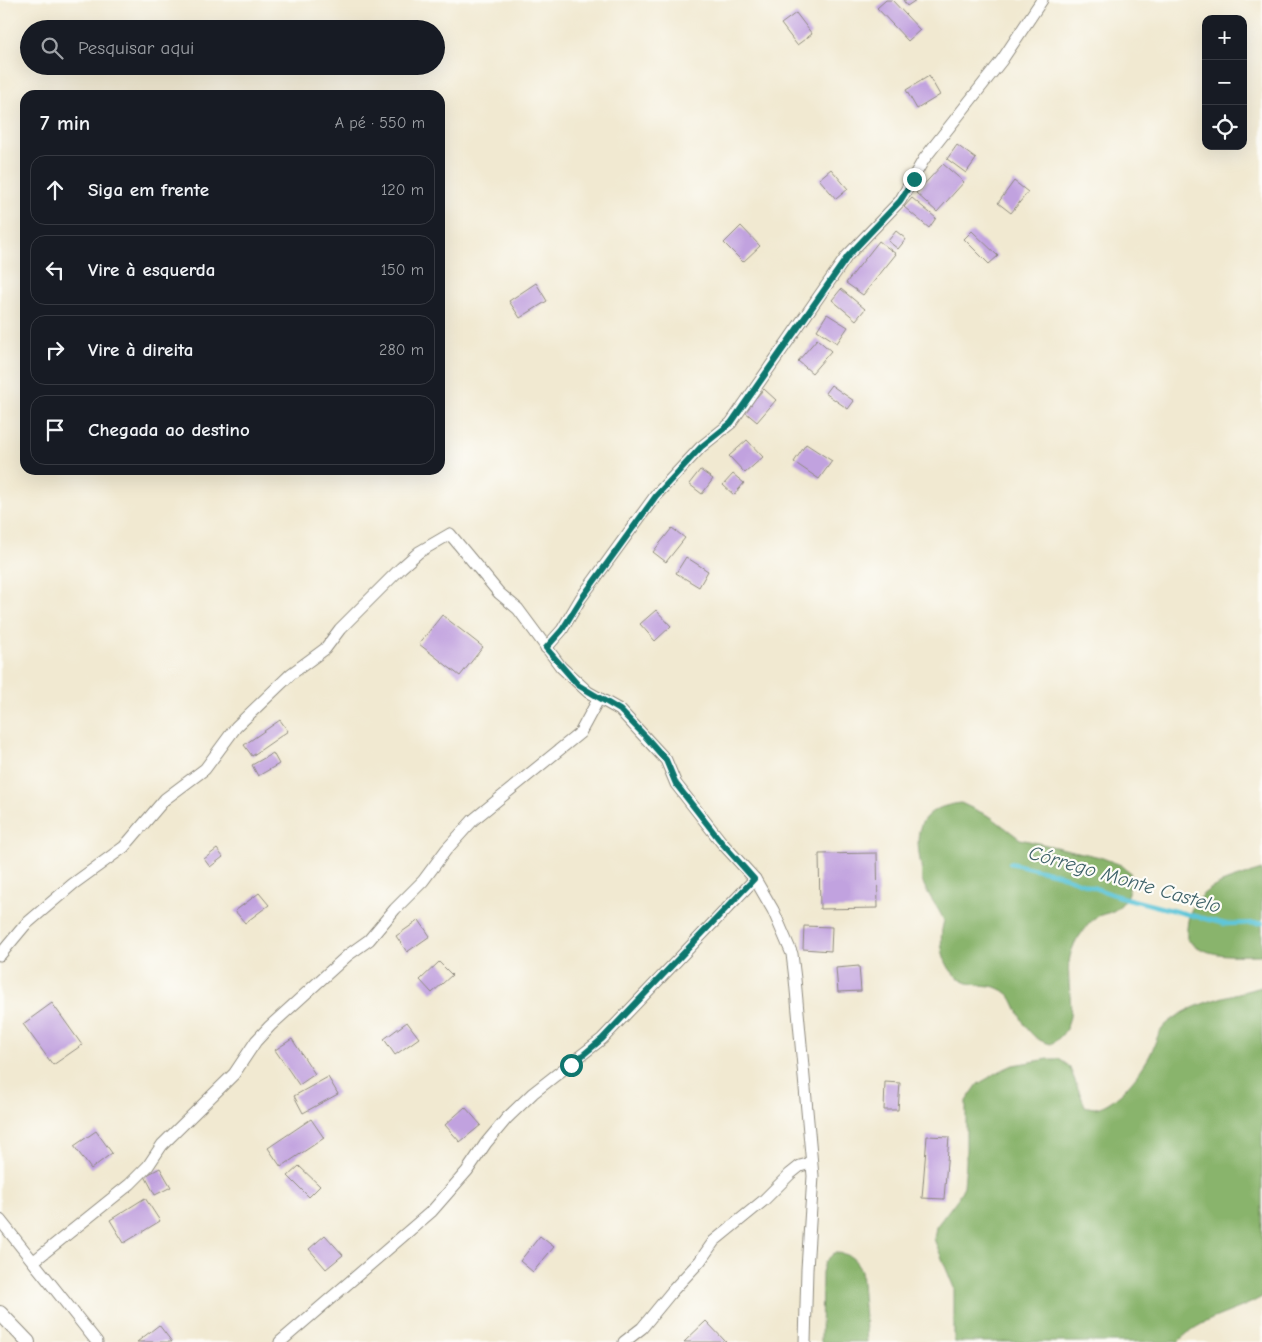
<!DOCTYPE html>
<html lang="pt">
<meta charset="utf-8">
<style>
body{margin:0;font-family:"Comic Neue",sans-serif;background:#242831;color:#f1f3f6}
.controls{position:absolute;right:15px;top:15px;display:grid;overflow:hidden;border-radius:10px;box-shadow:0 5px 20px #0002}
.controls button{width:45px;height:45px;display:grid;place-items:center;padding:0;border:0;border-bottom:1px solid #363941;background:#171b24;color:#f1f3f6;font:25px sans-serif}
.stop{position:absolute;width:15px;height:15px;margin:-11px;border:4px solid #0f766e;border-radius:50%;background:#fff}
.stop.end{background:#0f766e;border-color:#fff;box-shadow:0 1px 5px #0008}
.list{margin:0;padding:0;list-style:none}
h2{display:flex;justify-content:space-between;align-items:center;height:65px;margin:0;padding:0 20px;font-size:21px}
h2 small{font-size:16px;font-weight:400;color:#9ea1a6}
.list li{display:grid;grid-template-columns:32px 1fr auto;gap:15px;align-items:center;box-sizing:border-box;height:70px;margin:0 10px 10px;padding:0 10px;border:1px solid #363941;border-radius:15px}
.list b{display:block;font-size:19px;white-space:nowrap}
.list em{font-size:16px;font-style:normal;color:#9ea1a6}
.icon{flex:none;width:28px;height:28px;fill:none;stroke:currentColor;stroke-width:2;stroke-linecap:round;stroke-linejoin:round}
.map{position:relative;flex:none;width:1262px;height:1342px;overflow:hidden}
.search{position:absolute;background:#171b24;box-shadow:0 5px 20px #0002;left:20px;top:20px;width:425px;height:55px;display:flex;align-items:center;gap:12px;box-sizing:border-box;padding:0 18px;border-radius:28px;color:#9ea1a6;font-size:19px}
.panel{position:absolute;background:#171b24;box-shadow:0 5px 20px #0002;left:20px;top:90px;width:425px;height:385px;border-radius:15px}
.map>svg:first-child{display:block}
</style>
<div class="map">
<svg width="1262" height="1342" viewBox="0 0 1262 1342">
<rect width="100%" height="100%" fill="#fdfcf7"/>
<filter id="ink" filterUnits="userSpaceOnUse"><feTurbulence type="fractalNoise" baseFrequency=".02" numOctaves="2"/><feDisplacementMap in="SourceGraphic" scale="10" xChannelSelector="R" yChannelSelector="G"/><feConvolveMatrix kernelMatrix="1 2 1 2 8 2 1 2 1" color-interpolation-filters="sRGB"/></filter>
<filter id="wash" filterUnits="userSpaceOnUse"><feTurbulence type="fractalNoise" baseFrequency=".0096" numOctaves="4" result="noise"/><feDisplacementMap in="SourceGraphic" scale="20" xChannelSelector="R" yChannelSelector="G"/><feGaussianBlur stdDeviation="1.12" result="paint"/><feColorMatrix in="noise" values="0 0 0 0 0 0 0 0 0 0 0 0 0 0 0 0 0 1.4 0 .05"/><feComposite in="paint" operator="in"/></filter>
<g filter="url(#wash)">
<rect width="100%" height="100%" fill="#f1e9d1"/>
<g fill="#89b46c" stroke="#5a704c">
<path d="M 961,803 L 991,817 L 1020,839 L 1100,857 L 1121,865 L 1130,872 C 1131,887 1128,903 1113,911 C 1107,914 1100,914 1095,918 C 1090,921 1076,940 1074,945 C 1057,979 1089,1021 1051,1044 C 1031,1040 1024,1025 1016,1007 C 1014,1003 1012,997 1008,994 C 996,983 982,987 968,983 C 943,975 937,942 944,921 C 938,906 927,895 922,880 C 921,875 922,870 921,865 C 913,827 920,808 961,803 Z"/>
<path d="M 1262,870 L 1262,955 C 1235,955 1207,959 1187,939 C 1184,888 1223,882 1262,870 Z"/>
<path d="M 1262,987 L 1262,1297 C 1233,1314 1201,1317 1178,1342 L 954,1342 L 954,1288 L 934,1239 L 936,1227 L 958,1198 L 964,1186 L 966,1162 L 966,1101 L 978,1084 L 1002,1070 L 1013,1065 L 1048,1059 L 1059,1059 L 1069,1066 L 1085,1106 C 1088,1107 1093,1108 1096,1108 C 1117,1104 1141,1072 1150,1055 C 1156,1043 1157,1031 1169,1022 C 1194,1002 1232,995 1262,987 Z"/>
<path d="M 834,1253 C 848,1253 855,1257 861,1271 L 867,1342 L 821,1342 L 822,1272 L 825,1262 Z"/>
</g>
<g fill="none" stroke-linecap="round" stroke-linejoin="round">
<path stroke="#5ec6d9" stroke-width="4.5" d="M 1010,863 L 1057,874 L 1117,896 L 1225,924 L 1262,923"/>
</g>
<g id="blocks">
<g fill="#c1a2df">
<path d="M 886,0 L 892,0 L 920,30 L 908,41 L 877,8 Z"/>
<path d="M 903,0 L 916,0 L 907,6 Z"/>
<path d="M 796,13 L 812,34 L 797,45 L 781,24 Z"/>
<path d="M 929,76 L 940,95 L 917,109 L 906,90 Z"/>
<path d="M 957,145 L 976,159 L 966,173 L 947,159 Z"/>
<path d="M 943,164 L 964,182 L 937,212 L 916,193 Z"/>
<path d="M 831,169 L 848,189 L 836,199 L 819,179 Z"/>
<path d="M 1014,181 L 1028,192 L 1011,213 L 998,203 Z"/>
<path d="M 912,198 L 936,218 L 929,228 L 904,207 Z"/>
<path d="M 741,226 L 760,246 L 743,262 L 724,243 Z"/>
<path d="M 896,231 L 906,239 L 898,249 L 888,241 Z"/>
<path d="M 972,231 L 998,256 L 989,264 L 964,239 Z"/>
<path d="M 879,241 L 896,254 L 863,295 L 846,283 Z"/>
<path d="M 536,283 L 547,301 L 520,318 L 509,301 Z"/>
<path d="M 841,289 L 865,309 L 856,320 L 832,300 Z"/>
<path d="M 827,314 L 848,327 L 837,343 L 817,330 Z"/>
<path d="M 817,339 L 831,351 L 812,373 L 798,361 Z"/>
<path d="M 831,385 L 854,401 L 848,409 L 825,393 Z"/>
<path d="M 764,389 L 776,400 L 757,422 L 744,411 Z"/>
<path d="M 747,440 L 763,457 L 745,473 L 729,456 Z"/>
<path d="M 806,444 L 832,461 L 819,479 L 794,462 Z"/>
<path d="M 700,470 L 713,479 L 702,494 L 689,484 Z"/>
<path d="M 733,474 L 744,483 L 734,495 L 723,485 Z"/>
<path d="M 672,528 L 685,538 L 666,562 L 653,552 Z"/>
<path d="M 686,557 L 708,571 L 699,587 L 676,573 Z"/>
<path d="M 656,610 L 671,626 L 655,641 L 640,624 Z"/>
<path d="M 442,615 L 483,647 L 460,676 L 419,644 Z"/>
<path d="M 280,720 L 288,731 L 252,756 L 244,745 Z"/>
<path d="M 273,753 L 279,764 L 258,776 L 252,765 Z"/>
<path d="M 217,849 L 223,857 L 210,867 L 204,859 Z"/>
<path d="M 877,853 L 878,908 L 820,909 L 819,854 Z"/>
<path d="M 259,893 L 269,905 L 245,923 L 235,911 Z"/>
<path d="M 419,920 L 430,936 L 407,952 L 396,936 Z"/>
<path d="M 804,926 L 832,927 L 831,951 L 803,949 Z"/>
<path d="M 439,962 L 452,975 L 432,993 L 420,980 Z"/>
<path d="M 859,966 L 861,991 L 838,992 L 836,968 Z"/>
<path d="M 52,1003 L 82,1045 L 53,1065 L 23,1024 Z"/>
<path d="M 407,1022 L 419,1038 L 395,1055 L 384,1039 Z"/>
<path d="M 292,1039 L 315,1074 L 299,1085 L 275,1050 Z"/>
<path d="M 328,1077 L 338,1094 L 303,1113 L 294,1096 Z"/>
<path d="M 885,1082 L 900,1083 L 898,1110 L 884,1110 Z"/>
<path d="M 465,1107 L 481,1125 L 460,1142 L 445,1125 Z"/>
<path d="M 311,1119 L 324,1138 L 281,1167 L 268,1148 Z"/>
<path d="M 96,1131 L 112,1153 L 91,1169 L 74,1146 Z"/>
<path d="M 927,1136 L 949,1137 L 944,1199 L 922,1198 Z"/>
<path d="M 299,1166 L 320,1186 L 309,1197 L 288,1176 Z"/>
<path d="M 160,1168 L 171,1187 L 155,1195 L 145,1176 Z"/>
<path d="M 145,1198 L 160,1221 L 124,1243 L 110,1220 Z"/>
<path d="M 325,1235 L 343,1255 L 326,1269 L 309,1249 Z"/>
<path d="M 540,1236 L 554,1247 L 533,1272 L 520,1261 Z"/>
<path d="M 706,1321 L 726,1342 L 684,1342 Z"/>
<path d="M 159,1325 L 172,1342 L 137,1342 Z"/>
</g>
</g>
</g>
<g filter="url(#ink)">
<use href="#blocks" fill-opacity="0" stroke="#8e8a7e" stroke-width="1"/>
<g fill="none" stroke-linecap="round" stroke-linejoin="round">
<defs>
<g id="minor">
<path d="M 546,648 L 562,630 L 581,598 L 656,495 L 701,447 L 731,423 L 847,256 L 900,201 L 924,159 L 1002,60 L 1042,0"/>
<path d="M 0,955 L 25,925 L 73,884 L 124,847 L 165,799 L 205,769 L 236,727 L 291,674 L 325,649 L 340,629 L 401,568 L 419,552 L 450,534 L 499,593 L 518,609 L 561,667 L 588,692 L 620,710 L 666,760 L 676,784 L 722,843 L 755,879 L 773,910 L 792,954 L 795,979 L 813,1176 L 807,1269 L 805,1342"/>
<path d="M 0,1220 L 97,1342"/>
<path d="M 34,1261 L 130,1184 L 148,1166 L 162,1145 L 234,1074 L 256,1041 L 270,1026 L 348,955 L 369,940 L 395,909 L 423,881 L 446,850 L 473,820 L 580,733 L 599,698"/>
<path d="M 280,1342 L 432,1211 L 467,1171 L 486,1143 L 507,1118 L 533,1093 L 602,1039 L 755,879"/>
<path d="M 624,1342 L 642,1328 L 674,1289 L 700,1261 L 714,1241 L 763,1201 L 790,1174 L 800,1166 L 811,1163"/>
</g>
<path id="tertiary" d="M 0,1313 L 28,1342"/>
</defs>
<use href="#minor" stroke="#8e8a7e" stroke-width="13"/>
<use href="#tertiary" stroke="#8e8a7e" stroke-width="16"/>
<use href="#minor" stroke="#fff" stroke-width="11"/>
<use href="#tertiary" stroke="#fff" stroke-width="14"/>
</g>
</g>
<g fill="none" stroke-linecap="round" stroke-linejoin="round" filter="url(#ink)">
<path stroke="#0f766e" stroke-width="6" d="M 571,1065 L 602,1039 L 754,879 L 722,843 L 676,784 L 666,760 L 646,737 L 620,710 L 578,685 L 546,648 L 562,630 L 582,598 L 656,496 L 701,447 L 731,423 L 848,256 L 900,201 L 914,179"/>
</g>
<g text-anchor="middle" stroke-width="4.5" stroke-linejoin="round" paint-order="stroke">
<g font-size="20" font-style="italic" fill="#3d6168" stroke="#fdfcf7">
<text transform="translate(1125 879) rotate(16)" y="7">Córrego Monte Castelo</text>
</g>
</g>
</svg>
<div class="controls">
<button>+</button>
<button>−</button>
<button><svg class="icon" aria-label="locate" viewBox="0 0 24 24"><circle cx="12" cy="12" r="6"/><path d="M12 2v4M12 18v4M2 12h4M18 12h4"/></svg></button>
</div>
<div class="stop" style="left:571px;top:1065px"></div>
<div class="stop end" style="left:914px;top:179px"></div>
<div class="search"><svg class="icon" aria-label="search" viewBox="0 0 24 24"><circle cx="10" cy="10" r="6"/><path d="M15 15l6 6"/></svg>Pesquisar aqui</div>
<section class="panel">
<h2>7 min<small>A pé · 550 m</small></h2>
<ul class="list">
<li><svg class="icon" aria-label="ahead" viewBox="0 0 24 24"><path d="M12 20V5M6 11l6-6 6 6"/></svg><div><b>Siga em frente</b></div><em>120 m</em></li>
<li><svg class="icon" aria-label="left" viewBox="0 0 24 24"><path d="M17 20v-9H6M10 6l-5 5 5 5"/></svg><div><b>Vire à esquerda</b></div><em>150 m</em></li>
<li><svg class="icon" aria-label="right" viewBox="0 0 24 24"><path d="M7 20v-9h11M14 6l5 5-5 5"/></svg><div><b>Vire à direita</b></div><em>280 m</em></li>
<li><svg class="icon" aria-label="arrive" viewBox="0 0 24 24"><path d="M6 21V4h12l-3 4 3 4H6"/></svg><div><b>Chegada ao destino</b></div></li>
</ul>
</section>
</div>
